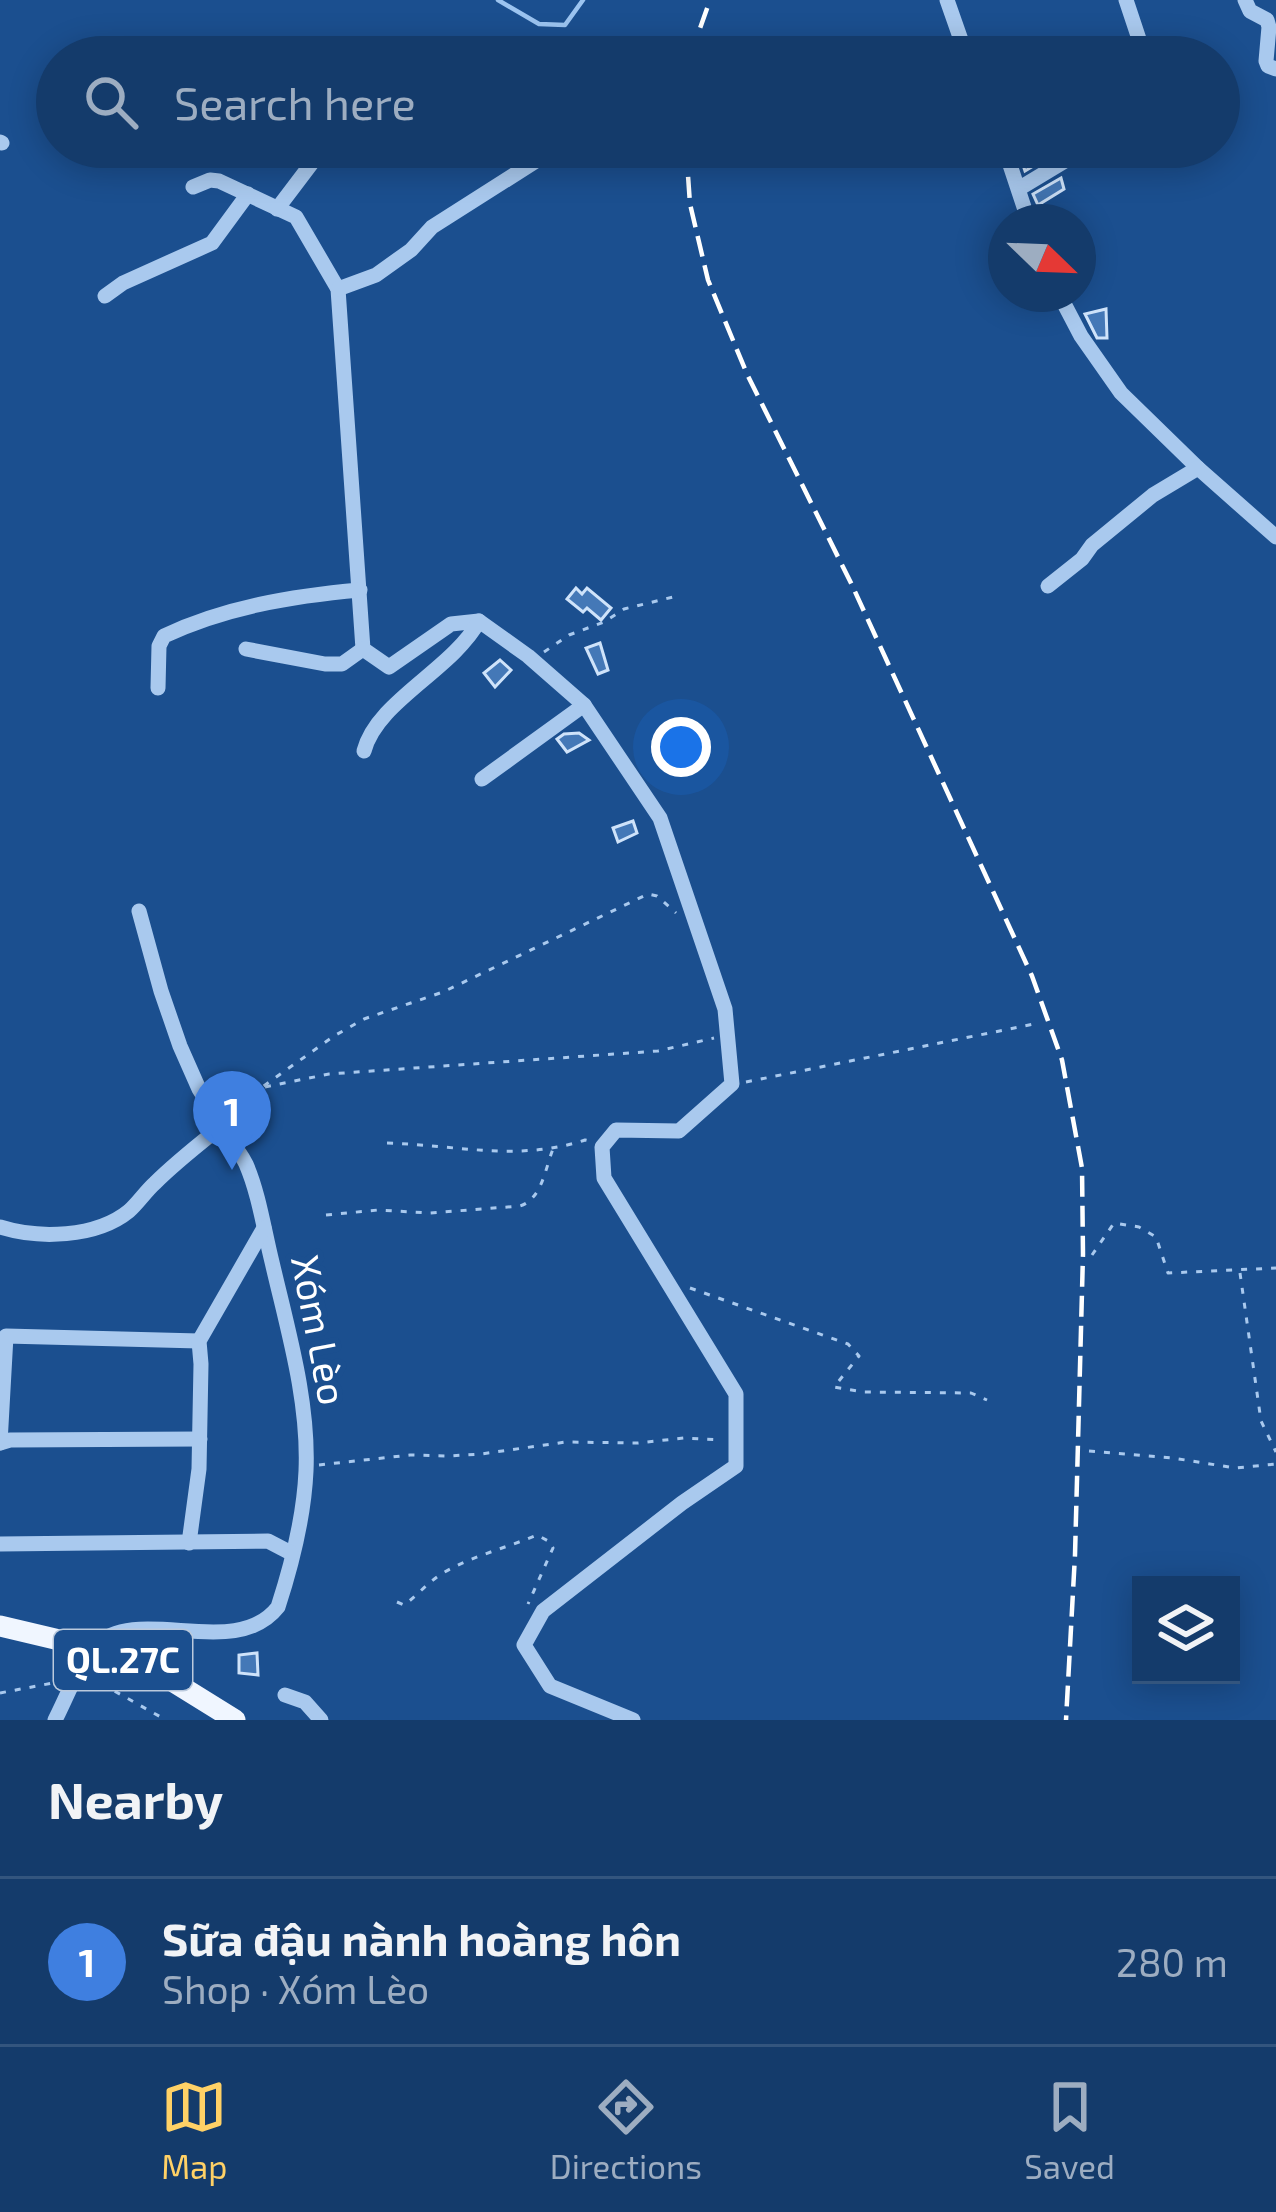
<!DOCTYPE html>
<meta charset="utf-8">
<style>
body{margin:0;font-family:"Exo 2",sans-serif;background:#1d4271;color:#f1f3f6}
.controls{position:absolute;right:36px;bottom:36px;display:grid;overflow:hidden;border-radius:0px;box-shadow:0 6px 30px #0003}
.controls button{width:108px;height:108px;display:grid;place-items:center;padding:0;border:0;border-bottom:3px solid #33557e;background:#143b6b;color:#f1f3f6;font:60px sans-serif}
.compass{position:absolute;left:988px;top:204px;width:108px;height:108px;border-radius:50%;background:#143b6b;box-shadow:0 6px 30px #0003;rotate:113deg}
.you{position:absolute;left:681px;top:747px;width:42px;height:42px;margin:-30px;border:9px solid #fff;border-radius:50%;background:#1a73e8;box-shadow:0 0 0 18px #1a73e833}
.badge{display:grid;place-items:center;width:78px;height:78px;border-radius:50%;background:#ffd166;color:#fff;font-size:39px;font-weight:700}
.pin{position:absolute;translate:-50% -99px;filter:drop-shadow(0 3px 6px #0008)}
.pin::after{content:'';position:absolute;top:63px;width:42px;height:36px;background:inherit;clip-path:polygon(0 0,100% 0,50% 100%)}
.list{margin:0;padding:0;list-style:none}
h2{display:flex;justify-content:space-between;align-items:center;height:156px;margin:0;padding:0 48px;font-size:51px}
h2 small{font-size:39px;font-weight:400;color:#9dadc1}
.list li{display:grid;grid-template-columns:78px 1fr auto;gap:36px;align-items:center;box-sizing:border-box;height:168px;padding:0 48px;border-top:3px solid #33557e}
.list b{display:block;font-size:45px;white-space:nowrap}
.list p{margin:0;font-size:39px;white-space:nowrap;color:#9dadc1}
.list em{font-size:39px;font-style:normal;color:#9dadc1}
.icon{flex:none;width:66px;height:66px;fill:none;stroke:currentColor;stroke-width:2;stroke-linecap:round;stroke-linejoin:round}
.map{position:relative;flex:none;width:1276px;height:1720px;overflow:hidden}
.search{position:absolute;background:#143b6b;box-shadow:0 6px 30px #0003;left:36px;right:36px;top:36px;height:132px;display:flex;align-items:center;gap:30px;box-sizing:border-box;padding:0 42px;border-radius:66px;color:#9dadc1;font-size:45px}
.sheet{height:324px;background:#143b6b}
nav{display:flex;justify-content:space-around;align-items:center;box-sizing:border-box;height:168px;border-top:3px solid #33557e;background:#143b6b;font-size:33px;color:#9dadc1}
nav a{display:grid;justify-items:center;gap:6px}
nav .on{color:#ffd166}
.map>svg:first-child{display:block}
</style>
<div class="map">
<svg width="1276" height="1720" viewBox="0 0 1276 1720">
<rect width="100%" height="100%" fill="#1b4f8f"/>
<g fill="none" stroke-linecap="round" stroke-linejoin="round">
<path stroke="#9cc4f0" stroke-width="4.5" d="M 498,0 L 539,24 L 565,25 L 583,0"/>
</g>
<g fill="#4478b7" stroke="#cfe3fa" stroke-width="3">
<path d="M 1038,147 L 1044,147 L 1045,159 L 1025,171 L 1019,153 Z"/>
<path d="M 1061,178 L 1064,189 L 1038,205 L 1033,194 Z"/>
<path d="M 1106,309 L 1107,338 L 1097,338 L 1085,314 Z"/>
<path d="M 576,588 L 582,594 L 587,588 L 611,608 L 601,620 L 587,608 L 583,612 L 567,599 Z"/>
<path d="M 600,643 L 608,670 L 598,674 L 586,648 Z"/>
<path d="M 500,660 L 511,670 L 495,687 L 484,673 Z"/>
<path d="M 579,733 L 589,740 L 567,752 L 557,739 L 564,734 Z"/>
<path d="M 633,821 L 637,833 L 618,842 L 613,828 Z"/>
<path d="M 257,1653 L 258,1675 L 239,1673 L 239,1655 Z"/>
</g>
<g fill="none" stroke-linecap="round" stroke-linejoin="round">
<g stroke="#a9c9ee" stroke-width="3" stroke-dasharray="6 9" stroke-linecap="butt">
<path d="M 544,652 L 569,635 L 604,622 L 624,609 L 677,596"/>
<path d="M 746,1082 L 1039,1023"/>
<path d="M 265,1087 L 329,1074 L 658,1051 L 714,1038"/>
<path d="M 227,1112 L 334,1036 L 364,1019 L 443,992 L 648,894 L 657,896 L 676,913"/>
<path d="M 387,1143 C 457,1145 517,1162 585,1140 L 590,1141"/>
<path d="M 326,1215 L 378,1210 L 430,1213 L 520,1206 C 542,1199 545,1169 553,1149"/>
<path d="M 1092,1255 L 1114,1223 L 1139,1227 L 1156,1237 L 1168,1273 L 1276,1268"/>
<path d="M 1240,1273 L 1261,1421 L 1276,1452"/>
<path d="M 690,1288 L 848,1344 L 859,1356 L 834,1387 L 864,1392 L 971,1393 L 987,1400"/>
<path d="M 1089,1451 L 1173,1458 L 1235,1468 L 1276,1464"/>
<path d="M 319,1465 L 410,1455 L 448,1456 L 481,1454 L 566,1442 L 638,1443 L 684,1438 L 722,1440"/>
<path d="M 397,1602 L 404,1605 C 418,1595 428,1582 443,1573 C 472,1556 506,1548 537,1535 L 550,1542 L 553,1548 L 528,1604"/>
<path d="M 94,1670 L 109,1688 L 166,1720"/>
<path d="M 0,1693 L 58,1682"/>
</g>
<g stroke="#a9c9ee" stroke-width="15">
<path d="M 947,0 L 967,57"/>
<path d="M 1126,0 L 1142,48 L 1139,57"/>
<path d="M 1245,0 L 1250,11 L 1267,20 L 1269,27 L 1266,61 L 1268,66 L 1276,69"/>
<path d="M 0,142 L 2,143"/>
<path d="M 1004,147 L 1029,222"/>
<path d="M 193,187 L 210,180 L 219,181 L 296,217 L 338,289 L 363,649 L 389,667 L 451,624 L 479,621 L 528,656 L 584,705 L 660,818 L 725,1009 L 732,1084 L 679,1131 L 616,1130 L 602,1147 L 604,1178 L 736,1394 L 736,1466 L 682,1503 L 543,1611 L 524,1645 L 550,1686 L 633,1720"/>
<path d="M 1020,188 L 1088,147"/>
<path d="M 277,209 L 324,147"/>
<path d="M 338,289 L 376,275 L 411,250 L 432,227 L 558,147"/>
<path d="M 1059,294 L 1081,336 L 1121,393 L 1198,468 L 1276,537"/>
<path d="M 105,296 L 123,283 L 212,243 L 248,194"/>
<path d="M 1048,586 L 1082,559 L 1092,545 L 1153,495 L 1198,468"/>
<path d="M 246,649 L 325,664 L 342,664 L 363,649"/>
<path d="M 158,688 L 159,646 L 164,636 C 225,607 293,596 360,590"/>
<path d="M 364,751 C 377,701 452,670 479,621"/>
<path d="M 482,779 L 584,705"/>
<path d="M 139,911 L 161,991 L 180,1046 L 199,1089 L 211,1108 L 213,1133"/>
<path d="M 0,1227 C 38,1239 96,1238 129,1211 C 138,1203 146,1191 155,1183 C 173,1165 193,1149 213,1133 C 228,1138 239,1150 246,1164 C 259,1194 264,1230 272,1262 C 288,1331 309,1401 306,1471 C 304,1516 292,1564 278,1607 C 235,1662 138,1603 95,1646 C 81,1660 65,1701 55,1720"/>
<path d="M 0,1443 L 6,1336 L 199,1341"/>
<path d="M 0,1443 L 10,1440 L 200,1439"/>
<path d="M 189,1543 L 199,1469 L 201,1364 L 199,1341 L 264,1228"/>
<path d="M 0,1544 L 268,1541 L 291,1553"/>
<path d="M 285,1695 L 305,1702 L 321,1720"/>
</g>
<path stroke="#f0f6ff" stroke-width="21" d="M 0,1626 L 93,1648 L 169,1679 L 235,1720"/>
<g stroke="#fff" stroke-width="4.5" stroke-dasharray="21 9" stroke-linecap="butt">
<path d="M 694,57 L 698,34 L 710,0"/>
<path d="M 686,147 L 690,204 L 708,280 L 747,374 L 851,583 L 1032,976 L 1062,1060 L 1082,1168 L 1083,1254 L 1075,1555 L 1066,1720"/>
</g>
</g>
<g text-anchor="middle" stroke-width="12" stroke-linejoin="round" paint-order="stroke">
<rect fill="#1b4f8f" stroke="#bbcadd" stroke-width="3" x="54" y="1630" width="138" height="60" rx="9"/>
<g font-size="36" font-weight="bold" fill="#fff">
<text x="123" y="1673">QL.27C</text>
</g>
<g font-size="39" fill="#fff" stroke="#1b4f8f">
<text transform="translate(319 1330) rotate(79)" y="14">Xóm Lèo</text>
</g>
</g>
</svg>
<div class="controls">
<button><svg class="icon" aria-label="layers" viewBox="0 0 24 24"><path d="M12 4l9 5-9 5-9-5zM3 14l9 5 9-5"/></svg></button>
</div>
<svg class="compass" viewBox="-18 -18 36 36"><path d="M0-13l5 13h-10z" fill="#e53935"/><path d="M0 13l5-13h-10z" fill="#9dadc1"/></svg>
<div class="you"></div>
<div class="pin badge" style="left:232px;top:1170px;background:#3f7fe0">1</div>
<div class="search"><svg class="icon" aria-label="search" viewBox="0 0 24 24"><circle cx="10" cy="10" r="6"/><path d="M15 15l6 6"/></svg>Search here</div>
</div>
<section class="sheet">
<h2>Nearby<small></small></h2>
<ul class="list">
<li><span class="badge" style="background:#3f7fe0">1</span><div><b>Sữa đậu nành hoàng hôn</b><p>Shop · Xóm Lèo</p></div><em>280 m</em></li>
</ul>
</section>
<nav>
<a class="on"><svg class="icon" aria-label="map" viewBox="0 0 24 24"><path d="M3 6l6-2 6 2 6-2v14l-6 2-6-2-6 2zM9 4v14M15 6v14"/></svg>Map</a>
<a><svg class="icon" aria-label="directions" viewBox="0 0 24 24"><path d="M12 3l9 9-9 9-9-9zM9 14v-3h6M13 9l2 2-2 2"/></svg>Directions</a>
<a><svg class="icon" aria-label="saved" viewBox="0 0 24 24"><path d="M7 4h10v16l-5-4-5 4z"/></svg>Saved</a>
</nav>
